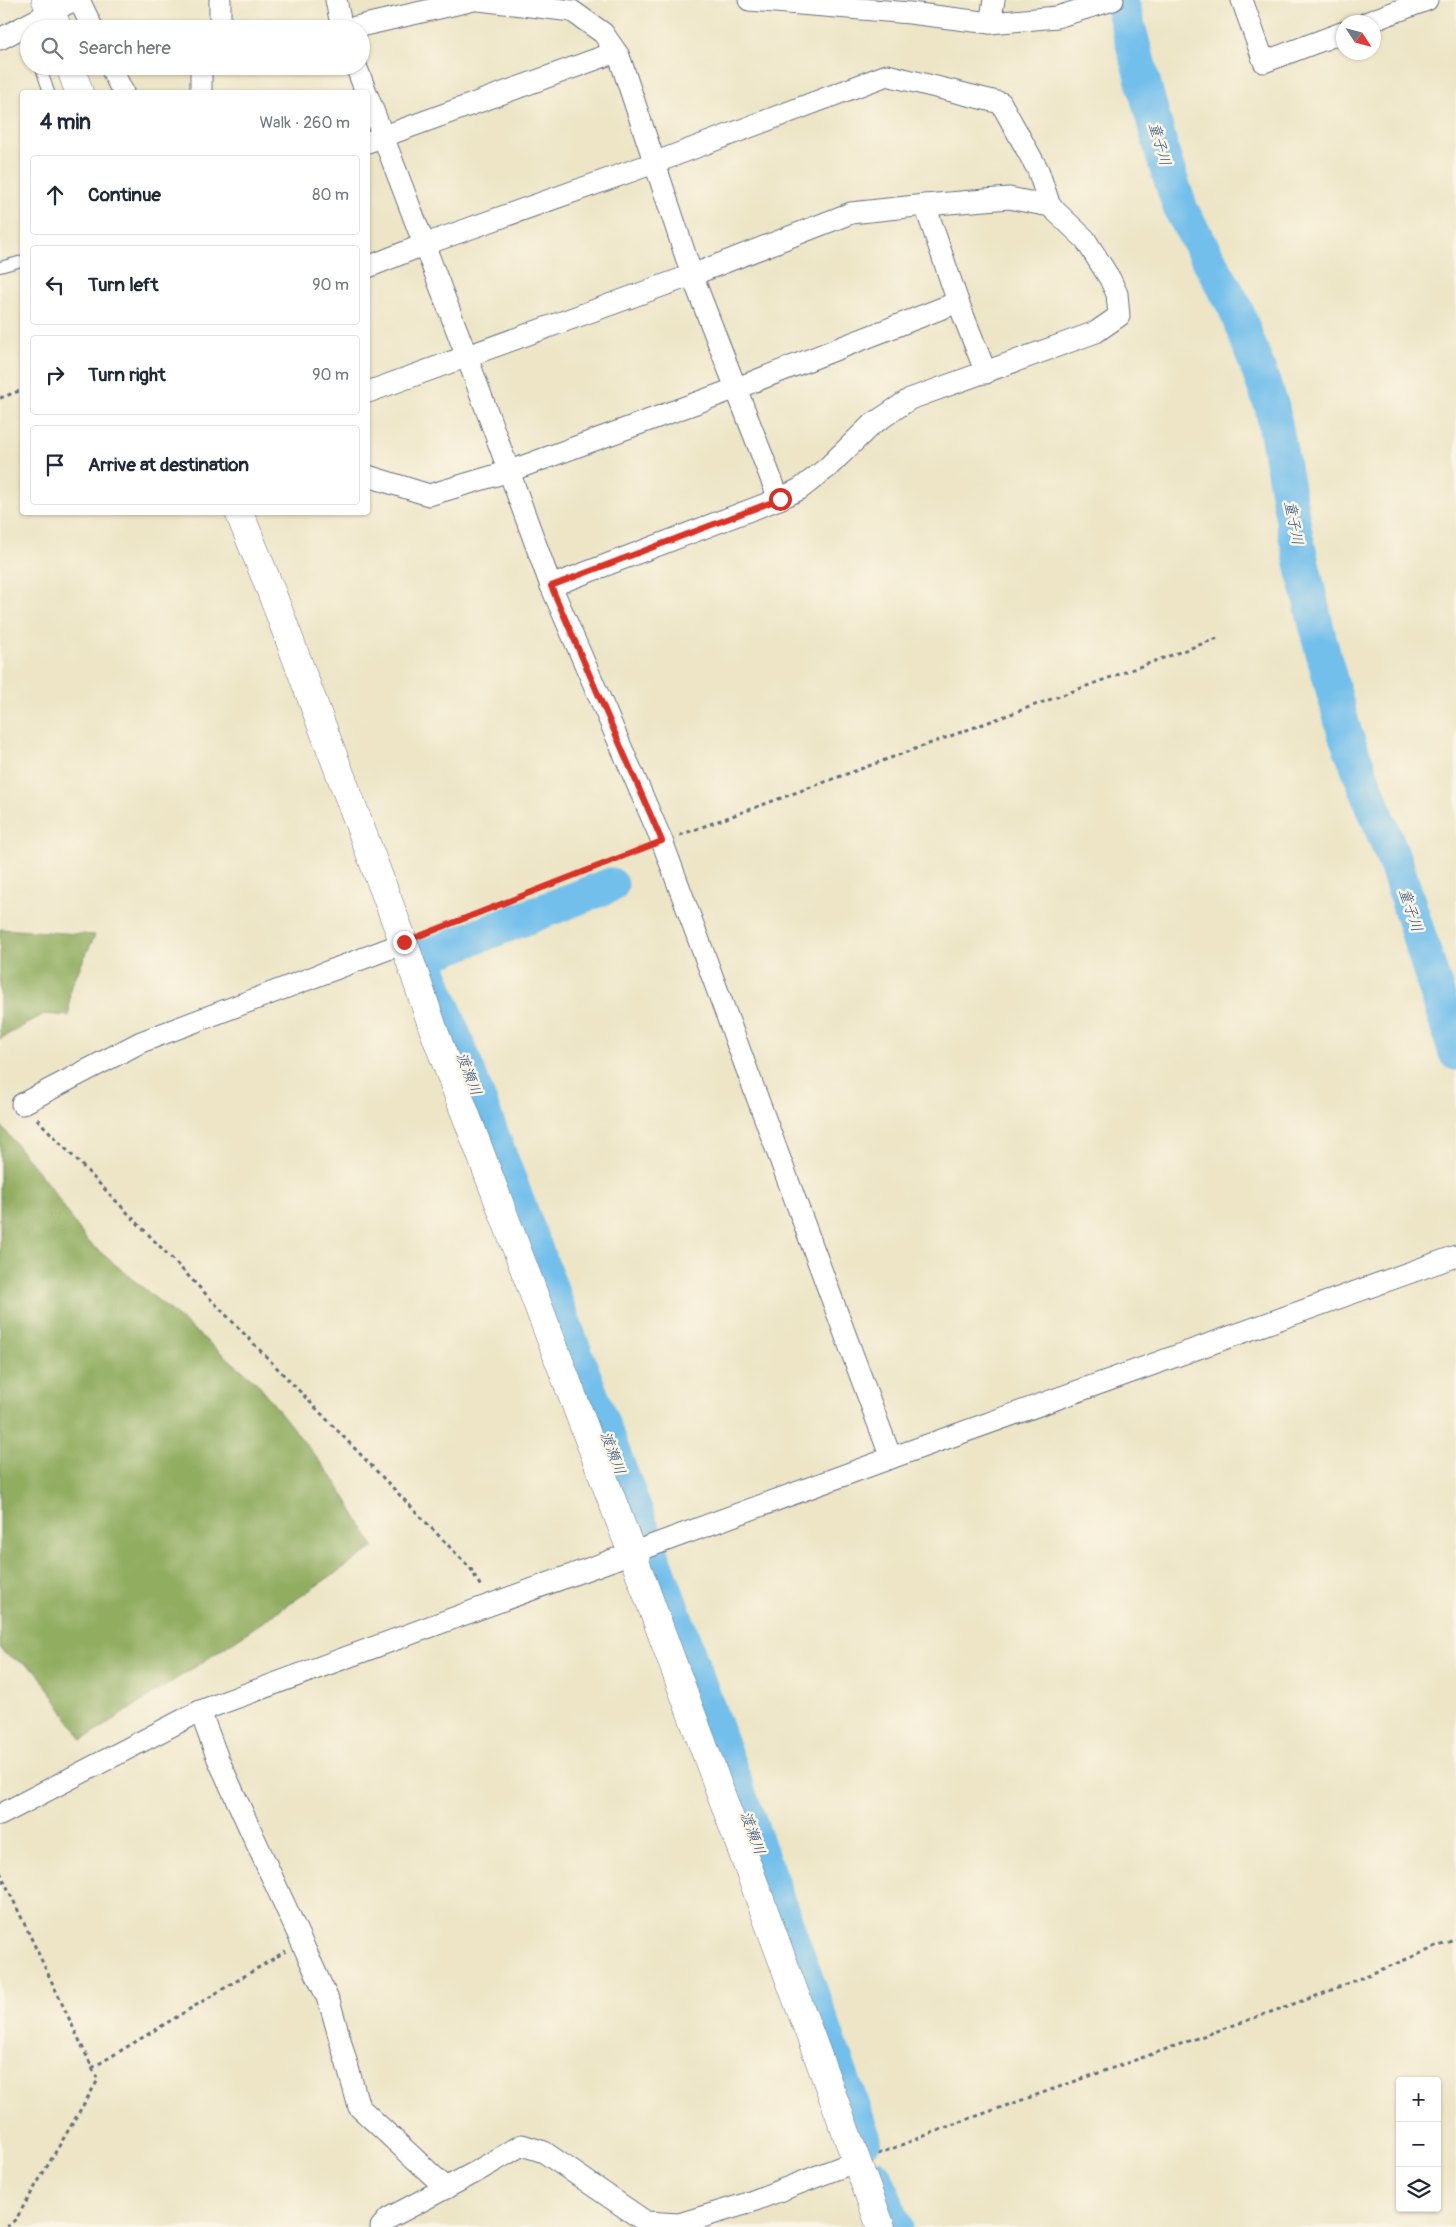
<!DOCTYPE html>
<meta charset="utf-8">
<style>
body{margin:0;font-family:Pangolin,"Klee One",sans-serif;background:#f2f2f3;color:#1f2937}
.controls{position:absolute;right:15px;bottom:15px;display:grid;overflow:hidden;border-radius:5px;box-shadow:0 1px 4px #0004}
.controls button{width:45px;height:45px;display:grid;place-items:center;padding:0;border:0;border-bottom:1px solid #e0e1e3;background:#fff;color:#1f2937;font:25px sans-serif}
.compass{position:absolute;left:1336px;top:15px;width:45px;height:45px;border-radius:50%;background:#fff;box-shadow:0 1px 4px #0004;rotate:126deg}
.stop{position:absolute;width:15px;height:15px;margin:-11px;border:4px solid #d93025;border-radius:50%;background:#fff}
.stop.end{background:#d93025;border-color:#fff;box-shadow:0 1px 5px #0008}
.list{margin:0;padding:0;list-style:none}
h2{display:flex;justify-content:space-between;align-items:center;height:65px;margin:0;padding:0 20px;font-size:21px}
h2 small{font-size:16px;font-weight:400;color:#747a83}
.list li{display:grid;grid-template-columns:32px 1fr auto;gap:15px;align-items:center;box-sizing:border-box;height:80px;margin:0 10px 10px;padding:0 10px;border:1px solid #e0e1e3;border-radius:5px}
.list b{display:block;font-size:19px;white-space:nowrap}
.list em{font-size:16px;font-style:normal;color:#747a83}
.icon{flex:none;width:28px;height:28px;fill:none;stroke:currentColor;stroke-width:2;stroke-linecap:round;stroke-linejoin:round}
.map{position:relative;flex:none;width:1456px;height:2227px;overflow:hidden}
.search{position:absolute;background:#fff;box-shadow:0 1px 4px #0004;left:20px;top:20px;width:350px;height:55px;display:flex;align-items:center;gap:12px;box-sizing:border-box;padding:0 18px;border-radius:28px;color:#747a83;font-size:19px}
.panel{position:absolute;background:#fff;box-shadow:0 1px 4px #0004;left:20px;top:90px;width:350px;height:425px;border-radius:5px}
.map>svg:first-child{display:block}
</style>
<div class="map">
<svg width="1456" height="2227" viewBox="0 0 1456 2227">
<rect width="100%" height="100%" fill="#fcf5e5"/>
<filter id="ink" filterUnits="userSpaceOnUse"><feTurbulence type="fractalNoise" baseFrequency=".02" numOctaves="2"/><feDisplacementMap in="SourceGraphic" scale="10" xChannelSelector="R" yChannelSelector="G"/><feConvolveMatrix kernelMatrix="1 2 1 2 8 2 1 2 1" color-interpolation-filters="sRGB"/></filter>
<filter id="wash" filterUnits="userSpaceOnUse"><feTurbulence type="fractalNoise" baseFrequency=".0096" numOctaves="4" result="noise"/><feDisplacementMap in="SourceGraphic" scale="20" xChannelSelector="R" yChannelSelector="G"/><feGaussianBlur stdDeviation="1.12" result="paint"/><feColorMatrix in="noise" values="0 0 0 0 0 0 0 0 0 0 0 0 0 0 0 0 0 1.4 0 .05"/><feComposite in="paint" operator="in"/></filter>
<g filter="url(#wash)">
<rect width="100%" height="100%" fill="#ede5c6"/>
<g fill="#91ad60" stroke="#566e5f">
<path d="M 0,929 L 95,935 L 70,989 L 69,1016 L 44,1014 L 0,1039 Z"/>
<path d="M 0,1124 L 51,1188 L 87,1241 L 256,1382 L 336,1482 L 374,1547 L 218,1652 L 82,1740 L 36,1670 L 5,1654 L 0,1647 Z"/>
</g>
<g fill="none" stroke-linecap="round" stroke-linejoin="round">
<g stroke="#72bfec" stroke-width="35">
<path d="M 1121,0 L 1165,162 L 1181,210 L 1235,307 L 1272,407 L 1296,537 L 1320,642 L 1345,734 L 1398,870 L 1456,1053"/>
<path d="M 611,885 L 424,957 L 659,1573 L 864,2139"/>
<path d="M 876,2178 L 895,2227"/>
</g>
</g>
</g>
<g filter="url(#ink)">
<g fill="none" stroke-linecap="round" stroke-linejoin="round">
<defs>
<g id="lane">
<path d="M 40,66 L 49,92"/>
<path d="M 0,267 L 22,261"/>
</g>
<g id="street">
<path d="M 79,0 L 93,29"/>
<path d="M 220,0 L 220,29"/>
<path d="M 336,0 L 342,29"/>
<path d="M 479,0 L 572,11 L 603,33 L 619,56 L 692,275 L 779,499"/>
<path d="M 749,0 L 910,13 L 990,23 L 1057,17 L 1113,0"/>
<path d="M 1242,0 L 1264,62 L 1344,32"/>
<path d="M 1368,22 L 1427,0"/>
<path d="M 990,23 L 994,0"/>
<path d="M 347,29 L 474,0"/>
<path d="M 0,39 L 74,0"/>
<path d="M 110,66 L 123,92"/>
<path d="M 201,66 L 201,92"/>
<path d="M 356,66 L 366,92"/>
<path d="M 368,97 L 467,357 L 551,586 L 662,841 L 891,1458"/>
<path d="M 368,142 L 616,52"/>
<path d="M 925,205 L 958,302 L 986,373"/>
<path d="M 368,267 L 423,245 L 654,163 L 887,75 L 1001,103 L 1038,170 L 1050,206"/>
<path d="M 368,392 L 692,275 L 851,213 L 925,205 L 1009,198 L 1050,206 L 1085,239 L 1110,279 L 1117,294 L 1119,316 L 1096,332 L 910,399 L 870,426 L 827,468 L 800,489 L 779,499 L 551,586"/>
<path d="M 368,476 L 429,495 L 510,471 L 737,388 L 958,302"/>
<path d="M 22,1104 L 141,1042 L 404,943"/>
<path d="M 200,1711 L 218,1759 L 330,2004 L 359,2107 L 446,2188"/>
<path d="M 0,1815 L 200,1711 L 891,1458 L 1456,1256"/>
<path d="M 381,2227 L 389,2218 L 474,2173 L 522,2145 L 544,2152 L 646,2222 L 679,2224 L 745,2204 L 857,2161"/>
</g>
<g id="secondary">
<path d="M 46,0 L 58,29"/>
<path d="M 70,66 L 79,92"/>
<path d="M 239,512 L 271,591 L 404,943 L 434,1031 L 632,1553 L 881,2227"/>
</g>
</defs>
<use href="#lane" stroke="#646f82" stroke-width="12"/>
<use href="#street" stroke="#646f82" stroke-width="23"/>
<use href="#secondary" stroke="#646f82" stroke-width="29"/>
<g stroke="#646f82" stroke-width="3" stroke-dasharray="4 4" stroke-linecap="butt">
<path d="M 0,398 L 22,390"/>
<path d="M 680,835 L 1218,638"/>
<path d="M 426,934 L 643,849"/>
<path d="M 37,1119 L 471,1569 L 481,1587"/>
<path d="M 0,1872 L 98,2080 L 16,2219 L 7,2227"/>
<path d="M 92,2068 L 286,1951"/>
<path d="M 878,2154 L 960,2122 L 1319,1995 L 1456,1939"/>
</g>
<use href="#lane" stroke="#fff" stroke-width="10"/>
<use href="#street" stroke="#fff" stroke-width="21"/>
<use href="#secondary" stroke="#fff" stroke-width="28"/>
</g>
</g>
<g fill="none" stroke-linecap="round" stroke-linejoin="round" filter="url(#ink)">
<path stroke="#d93025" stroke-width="6" d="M 404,942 L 662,841 L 551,586 L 780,499"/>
</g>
<g text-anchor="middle" stroke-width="5" stroke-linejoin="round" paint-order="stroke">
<g font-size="15" font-style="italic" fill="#315382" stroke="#fcf5e5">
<text transform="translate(1160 144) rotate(74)" y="5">童子川</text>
<text transform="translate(1294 523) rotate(79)" y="5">童子川</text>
<text transform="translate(1411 910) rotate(72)" y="5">童子川</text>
<text transform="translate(469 1074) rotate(69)" y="5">渡瀬川</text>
<text transform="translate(613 1453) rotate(69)" y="5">渡瀬川</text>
<text transform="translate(753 1833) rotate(70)" y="5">渡瀬川</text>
</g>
</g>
</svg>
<div class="controls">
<button>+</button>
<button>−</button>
<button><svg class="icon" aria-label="layers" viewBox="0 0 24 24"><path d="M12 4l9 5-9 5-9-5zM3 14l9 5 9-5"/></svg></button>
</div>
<svg class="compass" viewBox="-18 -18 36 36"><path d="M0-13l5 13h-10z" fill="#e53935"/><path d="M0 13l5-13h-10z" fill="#747a83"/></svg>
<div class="stop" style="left:780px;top:499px"></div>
<div class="stop end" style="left:404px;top:942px"></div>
<div class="search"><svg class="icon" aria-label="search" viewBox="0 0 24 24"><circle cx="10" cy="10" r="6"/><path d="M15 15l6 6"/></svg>Search here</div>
<section class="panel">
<h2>4 min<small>Walk · 260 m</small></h2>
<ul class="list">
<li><svg class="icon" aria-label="ahead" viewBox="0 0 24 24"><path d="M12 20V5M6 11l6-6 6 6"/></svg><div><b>Continue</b></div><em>80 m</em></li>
<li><svg class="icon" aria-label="left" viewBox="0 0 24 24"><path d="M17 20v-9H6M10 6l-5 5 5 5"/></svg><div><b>Turn left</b></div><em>90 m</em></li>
<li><svg class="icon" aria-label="right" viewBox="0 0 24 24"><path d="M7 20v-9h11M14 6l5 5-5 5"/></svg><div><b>Turn right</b></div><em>90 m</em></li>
<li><svg class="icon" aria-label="arrive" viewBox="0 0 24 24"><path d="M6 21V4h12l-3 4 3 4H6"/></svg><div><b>Arrive at destination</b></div></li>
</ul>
</section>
</div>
